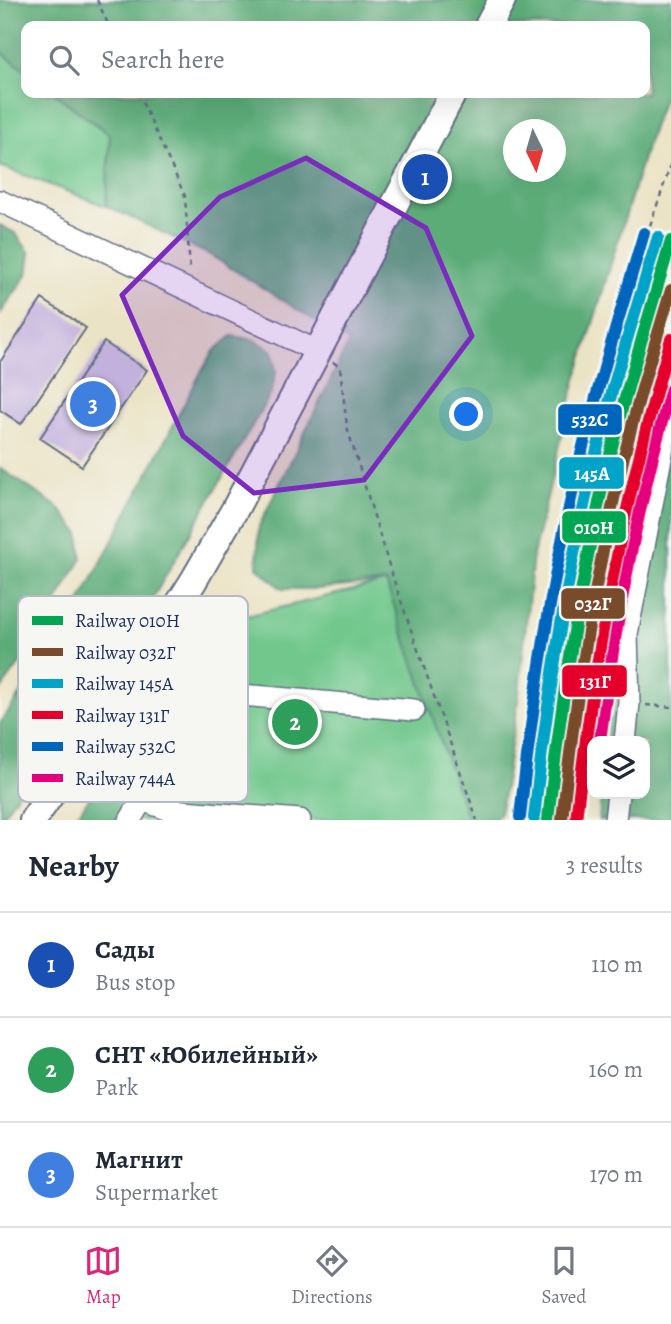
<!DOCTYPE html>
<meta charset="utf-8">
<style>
body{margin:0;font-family:Alegreya,serif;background:#f2f2f3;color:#1f2937}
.controls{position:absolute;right:21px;bottom:21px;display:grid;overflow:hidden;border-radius:14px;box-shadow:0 7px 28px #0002}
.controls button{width:63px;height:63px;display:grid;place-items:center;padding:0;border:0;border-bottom:2px solid #e0e1e3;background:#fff;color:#1f2937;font:35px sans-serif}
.compass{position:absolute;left:503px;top:119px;width:63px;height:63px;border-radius:50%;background:#fff;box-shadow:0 7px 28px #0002;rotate:175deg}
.you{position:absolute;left:467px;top:415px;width:24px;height:24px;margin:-18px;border:5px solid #fff;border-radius:50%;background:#1a73e8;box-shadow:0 0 0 10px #1a73e833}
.badge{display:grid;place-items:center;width:46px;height:46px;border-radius:50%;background:#db2777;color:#fff;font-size:23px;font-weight:700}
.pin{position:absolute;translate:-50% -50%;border:4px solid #fff;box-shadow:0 2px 7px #0006}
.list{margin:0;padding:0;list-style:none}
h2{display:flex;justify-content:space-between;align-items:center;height:91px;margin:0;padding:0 28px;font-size:30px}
h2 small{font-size:23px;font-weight:400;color:#747a83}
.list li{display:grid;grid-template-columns:46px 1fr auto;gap:21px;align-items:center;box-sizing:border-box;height:105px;padding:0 28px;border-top:2px solid #e0e1e3}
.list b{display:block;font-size:26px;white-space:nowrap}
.list p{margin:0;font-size:23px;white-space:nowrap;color:#747a83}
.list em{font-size:23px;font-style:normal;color:#747a83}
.icon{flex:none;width:38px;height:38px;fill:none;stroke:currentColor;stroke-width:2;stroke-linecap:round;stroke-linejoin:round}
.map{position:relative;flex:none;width:671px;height:820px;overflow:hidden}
.search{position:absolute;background:#fff;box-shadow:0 7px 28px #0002;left:21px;right:21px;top:21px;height:77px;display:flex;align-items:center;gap:18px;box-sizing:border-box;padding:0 24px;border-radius:14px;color:#747a83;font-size:26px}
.sheet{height:406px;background:#fff}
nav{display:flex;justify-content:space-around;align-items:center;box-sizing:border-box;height:98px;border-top:2px solid #e0e1e3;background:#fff;font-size:19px;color:#747a83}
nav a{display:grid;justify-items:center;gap:4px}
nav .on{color:#db2777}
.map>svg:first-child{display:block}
</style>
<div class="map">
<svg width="671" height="820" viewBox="0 0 671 820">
<rect width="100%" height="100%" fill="#f6f6f2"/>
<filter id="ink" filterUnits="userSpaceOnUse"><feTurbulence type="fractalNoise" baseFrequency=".0143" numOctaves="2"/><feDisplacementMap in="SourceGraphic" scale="14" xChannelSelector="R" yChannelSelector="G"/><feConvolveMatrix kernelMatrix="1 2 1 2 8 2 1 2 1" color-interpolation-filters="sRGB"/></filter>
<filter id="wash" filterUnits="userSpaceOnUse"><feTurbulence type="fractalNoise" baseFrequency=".00686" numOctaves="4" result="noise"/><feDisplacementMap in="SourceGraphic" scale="28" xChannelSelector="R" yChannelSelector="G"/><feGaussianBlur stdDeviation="1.57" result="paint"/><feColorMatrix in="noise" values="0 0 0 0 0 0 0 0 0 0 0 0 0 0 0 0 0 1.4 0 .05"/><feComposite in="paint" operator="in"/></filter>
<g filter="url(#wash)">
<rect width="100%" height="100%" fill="#ebe3c5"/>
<g fill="#71c78c" stroke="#467b75" stroke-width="2">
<path d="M 0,51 L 26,71 L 26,93 L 54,93 L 110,135 L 106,206 L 0,166 Z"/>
<path d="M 386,582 L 468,820 L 96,820 L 213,624 Z"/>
</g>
<g fill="#5cac78" stroke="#3c6e6b" stroke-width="2" fill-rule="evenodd">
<path d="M 0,0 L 671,0 L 671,76 L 646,148 L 575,383 L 533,555 L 518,703 L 500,813 L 494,820 L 468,820 L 386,582 L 319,589 L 282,589 L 257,567 L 259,526 L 349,342 L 210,255 L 106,206 L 110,135 L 54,93 L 645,93 L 645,26 L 26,26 L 26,71 L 0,51 ZM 514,130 L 556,130 L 556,172 L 514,172 Z"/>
<path d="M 0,225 L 15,233 L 30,253 L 27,275 L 0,314 Z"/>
<path d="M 232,336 L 255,340 L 273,351 L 276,373 L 271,393 L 138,624 L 0,819 L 0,723 L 64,633 L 200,374 L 214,351 Z"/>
<path d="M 671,410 L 671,820 L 599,820 L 601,794 L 645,794 L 645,741 L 606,741 L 613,649 L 654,458 Z"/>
<path d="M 0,468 L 59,508 L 79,533 L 82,558 L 26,655 L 0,691 Z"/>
<path d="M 155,709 L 168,712 L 173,724 L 171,739 L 121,820 L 74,820 L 142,722 Z"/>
</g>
<g id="blocks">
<g fill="#c3b1dd">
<path d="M 42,299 L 86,328 L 21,424 L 0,410 L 0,362 Z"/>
<path d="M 104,342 L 147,370 L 82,466 L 40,438 Z"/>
</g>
</g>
</g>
<g filter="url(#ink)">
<use href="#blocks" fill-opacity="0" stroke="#646e82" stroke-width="2"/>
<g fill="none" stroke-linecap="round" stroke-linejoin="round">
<defs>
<g id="minor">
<path d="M 0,201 L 317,351"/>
<path d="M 150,650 L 207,692 L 414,710"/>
<path d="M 625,741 L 629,703 L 627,634 L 671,406"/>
<path d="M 142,800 L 170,810 L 300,820"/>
<path d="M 130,820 L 207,692"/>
<path d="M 615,820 L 618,794"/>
</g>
<g id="major">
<path d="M 488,26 L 502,0"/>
<path d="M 33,820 L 150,650 L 194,580 L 235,509 L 453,93"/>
</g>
</defs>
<use href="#minor" stroke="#646e82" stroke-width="24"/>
<use href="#major" stroke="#646e82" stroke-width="30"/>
<g stroke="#646e82" stroke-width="2.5" stroke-dasharray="5 5" stroke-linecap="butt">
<path d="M 97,0 L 109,26"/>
<path d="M 138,93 L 185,196 L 190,270"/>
<path d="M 333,362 L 340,367 L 347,427 L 391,572 L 477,820"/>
<path d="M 646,705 L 671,707"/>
<path d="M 518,820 L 540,671 L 585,450 L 638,261 L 671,164"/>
</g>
<use href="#minor" stroke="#fff" stroke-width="21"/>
<use href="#major" stroke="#fff" stroke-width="26"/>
<defs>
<path id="rail-1" d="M 548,820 C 561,701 580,583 607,467 C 625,391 649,316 671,241"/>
<path id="rail-2" d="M 562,820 C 575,702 593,585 621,469 C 635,409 653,349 671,290"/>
<path id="rail-3" d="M 534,818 C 547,699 566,579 594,462 C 612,386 635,312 658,237"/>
<path id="rail-4" d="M 576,820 C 594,657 624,497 671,339"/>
<path id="rail-5" d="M 520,817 C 533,697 552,577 580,459 C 598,383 622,308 644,233"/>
<path id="rail-6" d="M 600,741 C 615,623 638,504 671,389"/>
</defs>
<use href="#rail-1" stroke="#f6f6f2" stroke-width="18"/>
<use href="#rail-2" stroke="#f6f6f2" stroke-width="18"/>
<use href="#rail-3" stroke="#f6f6f2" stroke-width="18"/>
<use href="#rail-4" stroke="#f6f6f2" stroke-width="18"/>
<use href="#rail-5" stroke="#f6f6f2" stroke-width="18"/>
<use href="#rail-6" stroke="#f6f6f2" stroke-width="18"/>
<use href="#rail-1" stroke="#00a651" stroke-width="12"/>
<use href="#rail-2" stroke="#7a4b2a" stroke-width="12"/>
<use href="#rail-3" stroke="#01a3c8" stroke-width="12"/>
<use href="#rail-4" stroke="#e4002b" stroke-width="12"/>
<use href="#rail-5" stroke="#0065bd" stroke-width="12"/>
<use href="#rail-6" stroke="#e5007d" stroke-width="12"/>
</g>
</g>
<path fill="#7b2cbf" fill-opacity="0.2" stroke="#7b2cbf" stroke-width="5" stroke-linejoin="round" d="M 306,158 L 426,228 L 472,336 L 364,480 L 254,493 L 183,436 L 122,295 L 220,197 Z"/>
<rect x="18" y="596" width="230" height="206" rx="10" fill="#f6f6f2" stroke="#b4bac6" stroke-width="2"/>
<rect x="32" y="616" width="31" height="9" fill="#00a651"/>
<rect x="32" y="648" width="31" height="8" fill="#7a4b2a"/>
<rect x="32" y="679" width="31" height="9" fill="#01a3c8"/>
<rect x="32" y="711" width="31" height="8" fill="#e4002b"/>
<rect x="32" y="742" width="31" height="9" fill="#0065bd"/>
<rect x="32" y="774" width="31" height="8" fill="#e5007d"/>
<g font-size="19" fill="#1b2f5e">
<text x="75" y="627">Railway 010Н</text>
<text x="75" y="659">Railway 032Г</text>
<text x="75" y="690">Railway 145А</text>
<text x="75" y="722">Railway 131Г</text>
<text x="75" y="753">Railway 532С</text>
<text x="75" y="785">Railway 744А</text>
</g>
<g stroke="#f6f6f2" stroke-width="2.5">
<rect x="557" y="403" width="66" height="33" rx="7" fill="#0065bd"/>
<rect x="558" y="456" width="67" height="34" rx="7" fill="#01a3c8"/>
<rect x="561" y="510" width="66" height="34" rx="7" fill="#00a651"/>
<rect x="560" y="587" width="66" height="33" rx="7" fill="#7a4b2a"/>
<rect x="561" y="664" width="67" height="34" rx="7" fill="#e4002b"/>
</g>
<g font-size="19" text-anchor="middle" font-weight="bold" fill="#fff">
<text x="590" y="426">532С</text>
<text x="592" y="480">145А</text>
<text x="594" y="534">010Н</text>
<text x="593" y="610">032Г</text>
<text x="595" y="688">131Г</text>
</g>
</svg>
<div class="controls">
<button><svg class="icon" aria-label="layers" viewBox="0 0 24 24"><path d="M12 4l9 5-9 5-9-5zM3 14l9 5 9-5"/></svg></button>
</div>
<svg class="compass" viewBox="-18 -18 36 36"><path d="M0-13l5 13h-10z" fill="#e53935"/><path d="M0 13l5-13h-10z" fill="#747a83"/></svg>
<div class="you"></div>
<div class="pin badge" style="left:425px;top:177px;background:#1a4fb4">1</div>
<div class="pin badge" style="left:295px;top:722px;background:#2e9e5b">2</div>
<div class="pin badge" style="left:93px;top:404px;background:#3f7fe0">3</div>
<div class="search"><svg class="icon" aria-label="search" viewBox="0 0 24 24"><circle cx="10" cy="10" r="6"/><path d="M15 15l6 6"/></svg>Search here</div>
</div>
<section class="sheet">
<h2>Nearby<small>3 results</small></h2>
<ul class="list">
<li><span class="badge" style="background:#1a4fb4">1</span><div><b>Сады</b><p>Bus stop</p></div><em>110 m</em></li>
<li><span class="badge" style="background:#2e9e5b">2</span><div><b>СНТ «Юбилейный»</b><p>Park</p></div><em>160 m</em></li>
<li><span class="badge" style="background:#3f7fe0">3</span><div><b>Магнит</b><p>Supermarket</p></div><em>170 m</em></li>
</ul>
</section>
<nav>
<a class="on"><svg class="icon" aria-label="map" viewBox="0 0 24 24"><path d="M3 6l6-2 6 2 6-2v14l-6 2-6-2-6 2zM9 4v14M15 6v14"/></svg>Map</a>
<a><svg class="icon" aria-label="directions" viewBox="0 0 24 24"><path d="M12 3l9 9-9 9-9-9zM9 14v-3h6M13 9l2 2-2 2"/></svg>Directions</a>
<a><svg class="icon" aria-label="saved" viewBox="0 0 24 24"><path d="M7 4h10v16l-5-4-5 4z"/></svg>Saved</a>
</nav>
